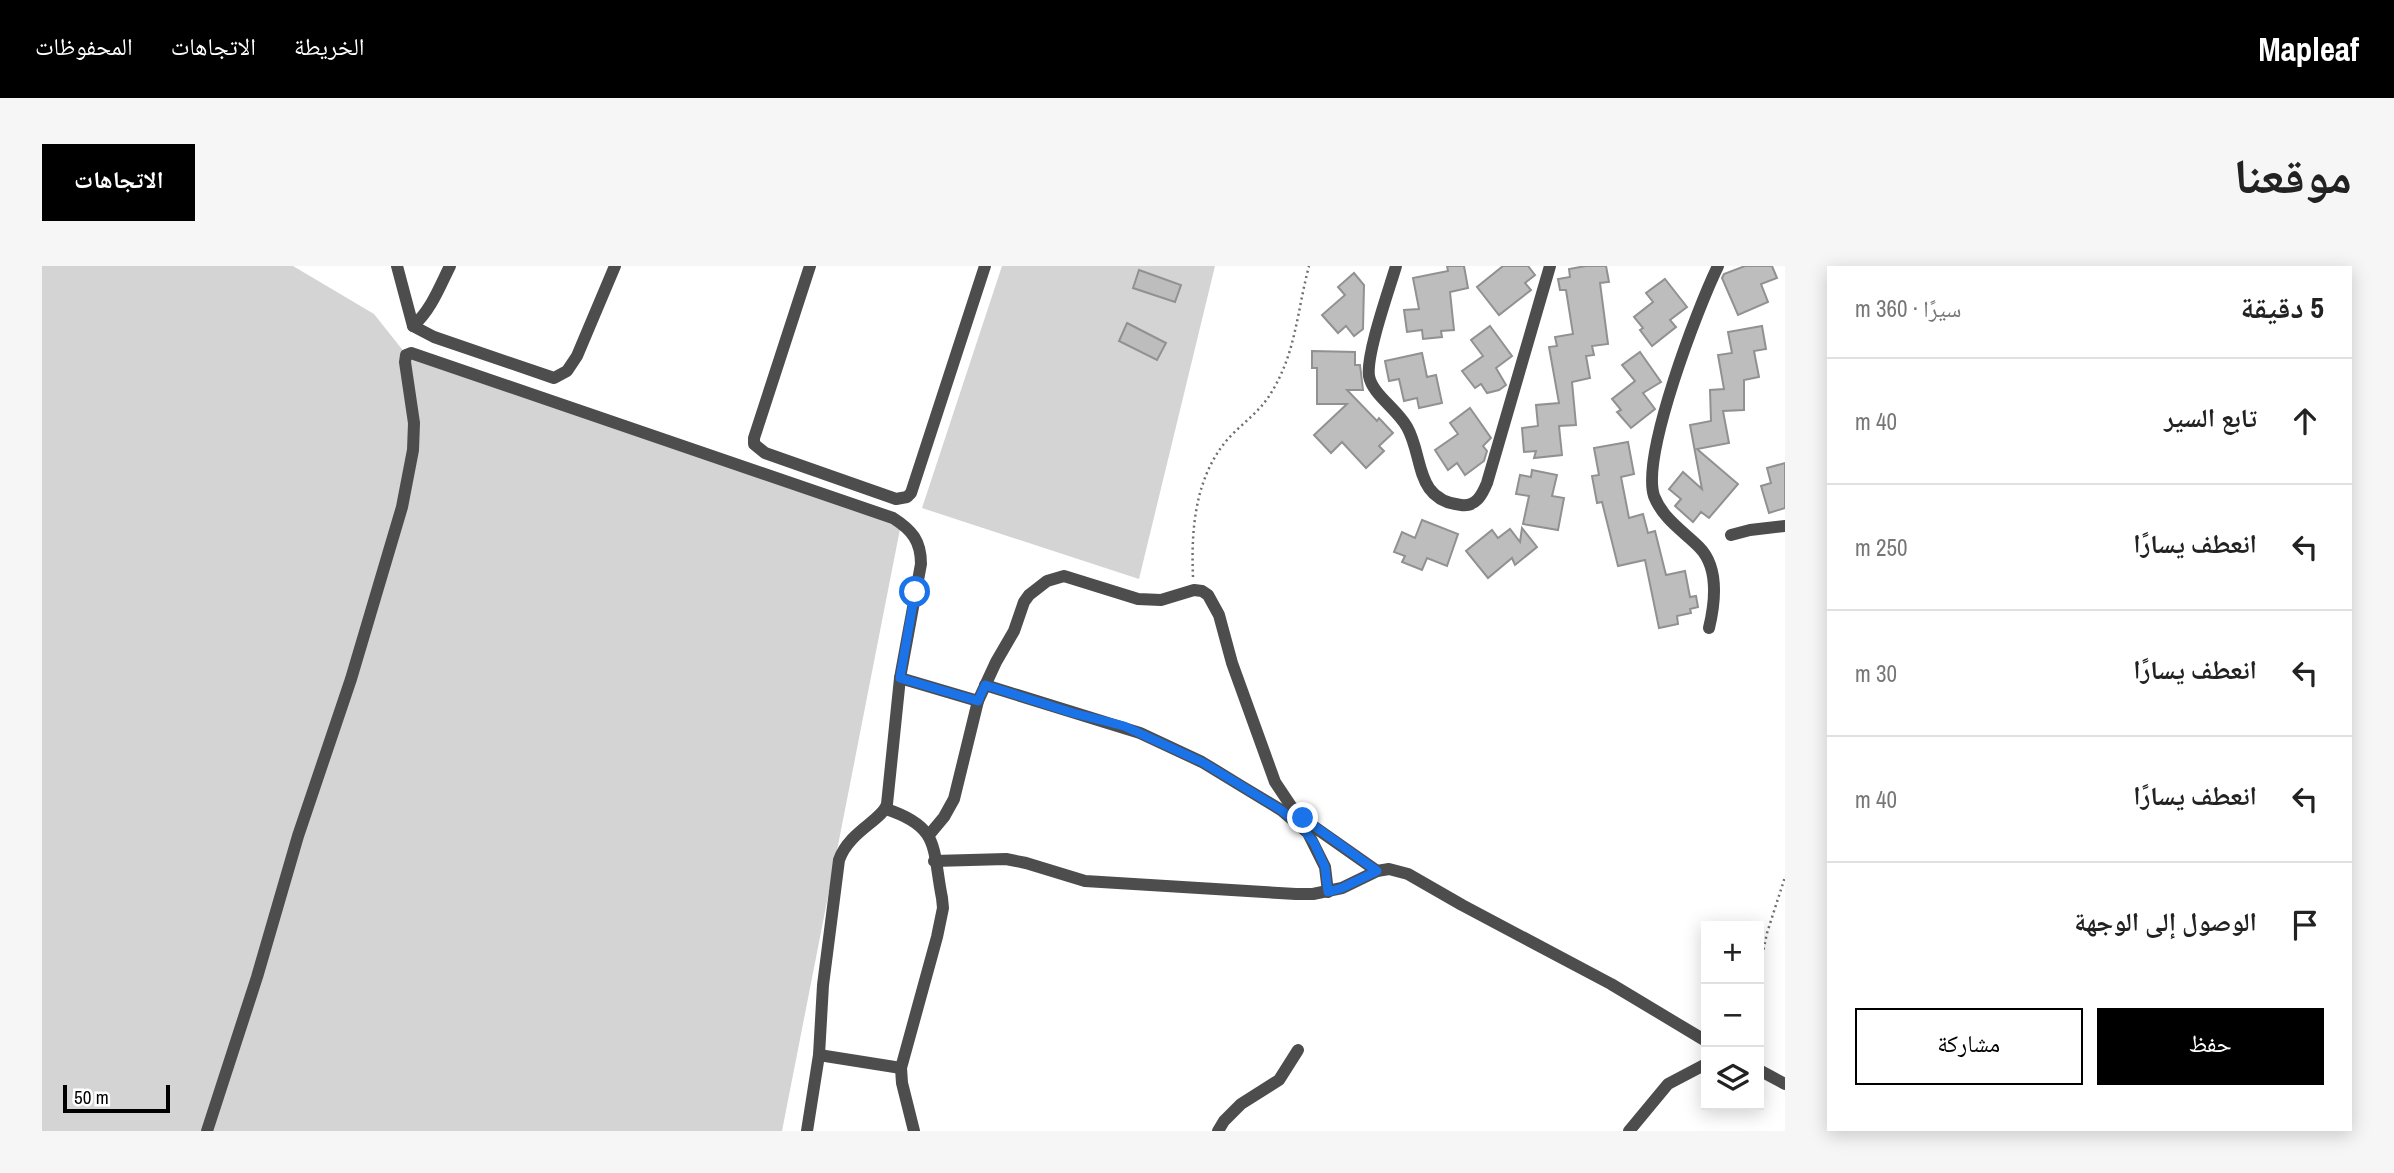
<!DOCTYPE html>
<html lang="ar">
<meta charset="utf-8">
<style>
body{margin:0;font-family:"Archivo Narrow","Noto Naskh Arabic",sans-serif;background:#f6f6f6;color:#222;direction:rtl}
.controls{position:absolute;right:21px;bottom:21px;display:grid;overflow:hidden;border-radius:0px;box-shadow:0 4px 18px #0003}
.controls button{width:63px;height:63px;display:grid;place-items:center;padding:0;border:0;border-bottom:2px solid #e0e0e0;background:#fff;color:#222;font:35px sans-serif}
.scale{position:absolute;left:21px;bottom:18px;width:107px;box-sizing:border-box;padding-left:7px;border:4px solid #000;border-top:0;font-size:19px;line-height:24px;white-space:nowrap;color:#000;-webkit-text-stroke:5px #fff;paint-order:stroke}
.stop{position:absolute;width:21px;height:21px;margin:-16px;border:5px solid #1a73e8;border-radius:50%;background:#fff}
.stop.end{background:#1a73e8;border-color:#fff;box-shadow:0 2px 7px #0008}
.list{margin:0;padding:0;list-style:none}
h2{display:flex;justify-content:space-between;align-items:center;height:91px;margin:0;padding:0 28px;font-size:30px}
h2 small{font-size:23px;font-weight:400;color:#767676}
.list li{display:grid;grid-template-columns:46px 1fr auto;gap:21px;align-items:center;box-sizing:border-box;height:126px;padding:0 28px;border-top:2px solid #e0e0e0}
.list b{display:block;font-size:26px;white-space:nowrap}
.list em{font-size:23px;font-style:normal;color:#767676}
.actions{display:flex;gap:14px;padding:21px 28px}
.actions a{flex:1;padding:16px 0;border:2px solid #000;border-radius:0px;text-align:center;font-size:24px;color:#000}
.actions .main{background:#000;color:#fff}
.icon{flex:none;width:38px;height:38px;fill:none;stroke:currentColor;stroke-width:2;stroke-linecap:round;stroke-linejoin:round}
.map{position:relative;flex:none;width:1743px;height:865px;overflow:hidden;direction:ltr;border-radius:0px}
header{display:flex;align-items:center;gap:42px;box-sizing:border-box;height:98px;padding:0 35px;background:#000;color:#fff}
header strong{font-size:33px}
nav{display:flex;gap:38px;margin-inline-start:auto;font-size:24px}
.intro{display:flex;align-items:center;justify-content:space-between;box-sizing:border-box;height:168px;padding:0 42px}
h1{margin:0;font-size:49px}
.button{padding:18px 32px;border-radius:0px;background:#000;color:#fff;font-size:24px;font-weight:700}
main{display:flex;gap:42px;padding:0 42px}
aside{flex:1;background:#fff;border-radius:0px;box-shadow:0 4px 18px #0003}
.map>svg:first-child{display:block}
</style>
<header>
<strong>Mapleaf</strong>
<nav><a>الخريطة</a><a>الاتجاهات</a><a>المحفوظات</a></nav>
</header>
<div class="intro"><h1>موقعنا</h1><a class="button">الاتجاهات</a></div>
<main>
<aside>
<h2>5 دقيقة<small>سيرًا · 360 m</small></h2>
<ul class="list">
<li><svg class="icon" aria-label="ahead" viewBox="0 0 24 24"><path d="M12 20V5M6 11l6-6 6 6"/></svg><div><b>تابع السير</b></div><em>40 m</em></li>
<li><svg class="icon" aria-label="left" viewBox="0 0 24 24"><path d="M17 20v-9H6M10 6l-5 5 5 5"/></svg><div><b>انعطف يسارًا</b></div><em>250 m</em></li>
<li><svg class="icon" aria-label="left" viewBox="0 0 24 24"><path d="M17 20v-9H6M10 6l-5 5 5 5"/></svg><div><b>انعطف يسارًا</b></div><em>30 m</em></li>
<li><svg class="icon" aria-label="left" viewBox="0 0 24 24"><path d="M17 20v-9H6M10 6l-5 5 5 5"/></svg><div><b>انعطف يسارًا</b></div><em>40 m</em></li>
<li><svg class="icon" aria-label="arrive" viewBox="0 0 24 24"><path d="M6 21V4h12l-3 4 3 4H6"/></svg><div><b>الوصول إلى الوجهة</b></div></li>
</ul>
<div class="actions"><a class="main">حفظ</a><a>مشاركة</a></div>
</aside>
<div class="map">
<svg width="1743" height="865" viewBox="0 0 1743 865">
<rect width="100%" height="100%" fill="#fff"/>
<g fill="#d4d4d4">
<path d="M 0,0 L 251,0 L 332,48 L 363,87 L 859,258 L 740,865 L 0,865 Z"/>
<path d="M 960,0 L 1173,0 L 1097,313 L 880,242 Z"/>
</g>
<g fill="#bdbdbd" stroke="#919191" stroke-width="2">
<path d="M 1405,0 L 1422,0 L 1426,22 L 1408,26 L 1412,64 L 1399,65 L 1400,71 L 1381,73 L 1380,64 L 1365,66 L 1362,44 L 1377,43 L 1371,12 L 1406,5 Z"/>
<path d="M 1461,0 L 1486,0 L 1493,9 L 1483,17 L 1489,24 L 1457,49 L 1435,21 Z"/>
<path d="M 1544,0 L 1564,0 L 1567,16 L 1558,17 L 1566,78 L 1550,80 L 1552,89 L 1544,90 L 1548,112 L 1530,116 L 1534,159 L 1517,160 L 1520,189 L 1492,192 L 1494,185 L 1482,186 L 1480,162 L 1496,160 L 1494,139 L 1517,137 L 1507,81 L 1515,80 L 1513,71 L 1531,68 L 1524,24 L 1518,24 L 1516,13 L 1528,11 L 1527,3 Z"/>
<path d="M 1703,0 L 1730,0 L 1735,12 L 1719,18 L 1726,36 L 1696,49 L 1680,12 L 1682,8 Z"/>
<path d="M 1097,4 L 1139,19 L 1133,36 L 1091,22 Z"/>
<path d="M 1312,7 L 1322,19 L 1321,63 L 1312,70 L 1304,60 L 1296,67 L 1280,49 L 1303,29 L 1296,21 Z"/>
<path d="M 1623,13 L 1645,41 L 1628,54 L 1634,61 L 1610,80 L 1598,64 L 1601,62 L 1592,51 L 1611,36 L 1604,27 Z"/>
<path d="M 1085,57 L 1124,77 L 1115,94 L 1077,75 Z"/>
<path d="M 1448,60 L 1470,90 L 1454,102 L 1464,119 L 1457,124 L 1445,127 L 1439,118 L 1433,122 L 1420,105 L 1441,90 L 1429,74 Z"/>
<path d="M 1720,60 L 1724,83 L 1712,85 L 1717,111 L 1702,114 L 1702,144 L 1681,145 L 1687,177 L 1655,183 L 1696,218 L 1667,252 L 1659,246 L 1651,256 L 1633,240 L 1639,233 L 1627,223 L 1641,206 L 1660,223 L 1648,159 L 1669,155 L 1668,124 L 1682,123 L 1676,89 L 1690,87 L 1686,66 Z"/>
<path d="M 1270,85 L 1313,86 L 1313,99 L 1318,99 L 1321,124 L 1305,124 L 1335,155 L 1337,152 L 1351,167 L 1337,180 L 1342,185 L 1324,202 L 1300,176 L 1289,187 L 1272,169 L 1305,138 L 1275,138 L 1275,102 L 1270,102 Z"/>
<path d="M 1598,86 L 1619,116 L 1601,127 L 1613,143 L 1589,162 L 1575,146 L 1579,144 L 1570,133 L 1593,115 L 1580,99 Z"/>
<path d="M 1380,87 L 1385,111 L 1394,109 L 1400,137 L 1377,142 L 1375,132 L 1362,135 L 1357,113 L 1347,115 L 1343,95 Z"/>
<path d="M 1428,142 L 1449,172 L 1441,180 L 1445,185 L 1442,195 L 1423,209 L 1415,197 L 1406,204 L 1393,184 L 1416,168 L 1408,157 Z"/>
<path d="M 1586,176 L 1592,208 L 1579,211 L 1587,252 L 1601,248 L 1606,267 L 1613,265 L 1624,309 L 1643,305 L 1648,331 L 1654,330 L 1656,341 L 1648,343 L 1649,347 L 1635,350 L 1636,358 L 1617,362 L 1603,294 L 1576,300 L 1560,236 L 1555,237 L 1550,210 L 1557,209 L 1552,182 Z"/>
<path d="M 1743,197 L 1743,242 L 1727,247 L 1719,220 L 1729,217 L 1725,202 Z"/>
<path d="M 1490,204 L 1515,209 L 1510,230 L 1522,232 L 1516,264 L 1481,258 L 1487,230 L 1474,228 L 1478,209 L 1489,211 Z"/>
<path d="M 1380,254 L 1416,268 L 1405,300 L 1385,292 L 1380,304 L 1360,296 L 1363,290 L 1352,286 L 1360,266 L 1373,272 Z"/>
<path d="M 1480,262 L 1495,281 L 1473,299 L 1470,292 L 1446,312 L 1424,285 L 1450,264 L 1456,272 L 1468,263 L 1478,276 Z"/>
</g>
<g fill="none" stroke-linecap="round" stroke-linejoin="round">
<g stroke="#6f6f6f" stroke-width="2.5" stroke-dasharray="2 3.5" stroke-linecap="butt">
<path d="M 1151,311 C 1149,263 1153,212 1185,174 C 1199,158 1218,146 1229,127 C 1254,87 1255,45 1267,0"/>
<path d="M 1717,705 L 1725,667 L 1743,611"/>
</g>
<g stroke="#4d4d4d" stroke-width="12">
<path d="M 355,0 L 371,60 L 392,71 L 512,112 L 525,105 L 535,90 L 573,0"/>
<path d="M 768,0 L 712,172 L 712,178 L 723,187 L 854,233 L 865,231 L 869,227 L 943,0"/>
<path d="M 1354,0 C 1347,24 1324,88 1327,110 C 1330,128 1355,143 1365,161 C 1382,191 1372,234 1419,239 C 1434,241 1440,229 1445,217 L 1508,0"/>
<path d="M 371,60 C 389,44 397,22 408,0"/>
<path d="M 1689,269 L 1708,264 L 1743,260"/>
<path d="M 1667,362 C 1673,337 1678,302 1657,281 C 1641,265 1621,253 1612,230 C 1599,189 1656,41 1676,0"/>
<path d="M 858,412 L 936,435"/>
<path d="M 943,419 L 1098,467 L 1160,496 L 1201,521 L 1239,544 L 1266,567 L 1283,601 L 1286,626"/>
<path d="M 844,543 C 899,561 890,582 900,632 L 901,642 L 895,671 L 859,802 L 860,817 L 872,865"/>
<path d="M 887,569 L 902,551 L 912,533 L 936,435 L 954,396 L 972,365 L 982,336 L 987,329 L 1005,315 L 1022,310 L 1096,333 L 1119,334 L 1152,324 L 1160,325 L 1166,329 L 1177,349 L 1190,397 L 1233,516 L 1249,540 L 1261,553 L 1335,605"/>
<path d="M 892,595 L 964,593 L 984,597 L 1043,615 L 1254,628 L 1271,628 L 1300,622 L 1335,605 L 1347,603 L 1366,608 L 1420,639 L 1569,718 L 1664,775"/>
<path d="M 777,789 L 859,802"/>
<path d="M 1717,804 L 1743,818"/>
<path d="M 165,865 L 215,711 L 256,570 L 309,413 L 360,241 L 371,184 L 372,157 L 363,96 L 364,89 L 369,87 L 851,252 C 870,264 879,275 879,298 L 858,412 L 845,538 C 841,554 807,565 797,594 L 781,719 L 777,789 L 765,865"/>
<path d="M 1176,865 L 1182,855 L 1199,838 L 1237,814 L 1256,784"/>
<path d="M 1587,865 L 1626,818 L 1664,798"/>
</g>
</g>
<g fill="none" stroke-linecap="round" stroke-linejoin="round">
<path stroke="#1a73e8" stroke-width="9" d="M 873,326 L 858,412 L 936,435 L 943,419 L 1031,447 L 1082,460 L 1160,496 L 1239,544 L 1260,561 L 1272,577 L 1283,601 L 1286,626 L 1300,622 L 1335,605 L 1261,552"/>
</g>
</svg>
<div class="controls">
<button>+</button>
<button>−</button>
<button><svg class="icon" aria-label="layers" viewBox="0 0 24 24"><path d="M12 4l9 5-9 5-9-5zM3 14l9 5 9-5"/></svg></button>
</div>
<div class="scale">50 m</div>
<div class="stop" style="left:873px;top:326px"></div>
<div class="stop end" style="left:1261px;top:552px"></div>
</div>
</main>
